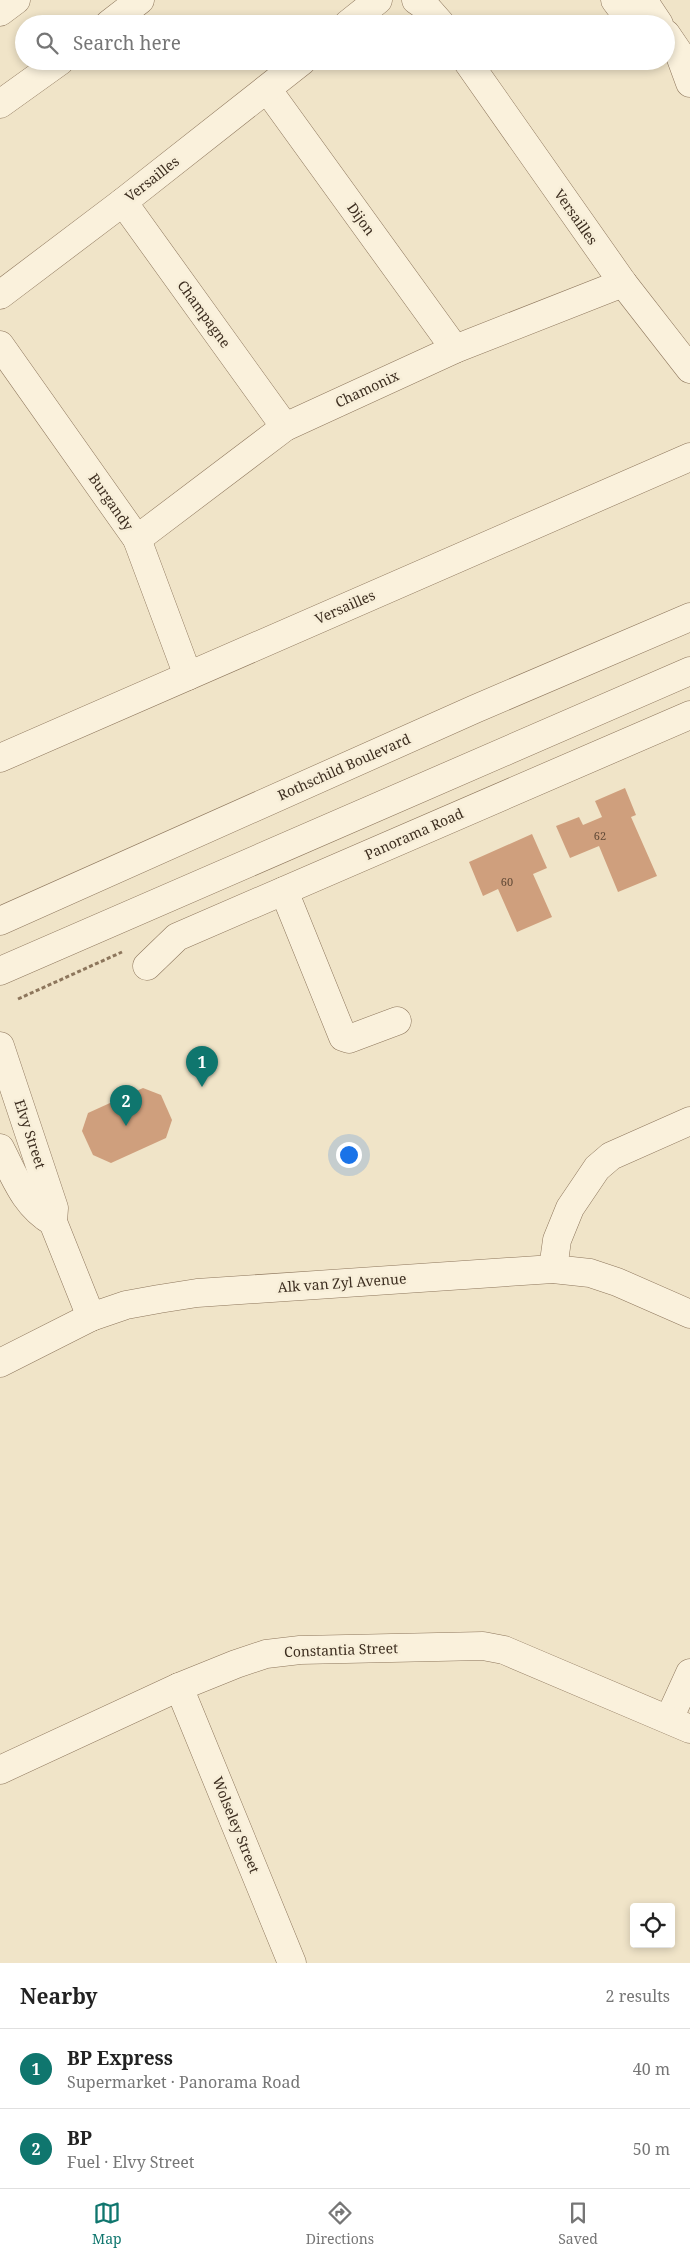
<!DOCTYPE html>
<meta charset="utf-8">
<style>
body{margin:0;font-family:"Noto Serif",serif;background:#f2f2f2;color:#222}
.controls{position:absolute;right:15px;bottom:15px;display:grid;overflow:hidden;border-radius:5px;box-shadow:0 2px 8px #0003}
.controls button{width:45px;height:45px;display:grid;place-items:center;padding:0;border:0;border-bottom:1px solid #e0e0e0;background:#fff;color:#222;font:25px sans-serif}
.you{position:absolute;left:348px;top:1154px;width:18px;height:18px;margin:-12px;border:4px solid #fff;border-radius:50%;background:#1a73e8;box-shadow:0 0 0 8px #1a73e833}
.badge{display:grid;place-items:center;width:32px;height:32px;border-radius:50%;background:#0f766e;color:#fff;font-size:16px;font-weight:700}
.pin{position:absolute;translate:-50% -41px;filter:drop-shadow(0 1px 2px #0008)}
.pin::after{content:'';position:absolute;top:26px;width:18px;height:15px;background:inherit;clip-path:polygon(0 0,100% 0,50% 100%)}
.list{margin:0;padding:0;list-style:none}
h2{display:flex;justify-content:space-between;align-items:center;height:65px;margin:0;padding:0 20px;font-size:21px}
h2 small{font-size:16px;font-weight:400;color:#767676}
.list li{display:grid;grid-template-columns:32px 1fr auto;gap:15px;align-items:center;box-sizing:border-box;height:80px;padding:0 20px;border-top:1px solid #e0e0e0}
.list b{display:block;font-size:19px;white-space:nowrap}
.list p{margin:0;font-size:16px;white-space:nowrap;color:#767676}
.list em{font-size:16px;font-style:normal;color:#767676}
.icon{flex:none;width:28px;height:28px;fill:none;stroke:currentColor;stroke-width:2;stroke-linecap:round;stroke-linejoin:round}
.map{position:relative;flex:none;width:690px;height:1963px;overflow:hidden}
.search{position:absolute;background:#fff;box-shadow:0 2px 8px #0003;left:15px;right:15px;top:15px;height:55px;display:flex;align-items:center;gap:12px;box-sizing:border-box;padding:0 18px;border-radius:28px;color:#767676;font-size:19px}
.sheet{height:225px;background:#fff}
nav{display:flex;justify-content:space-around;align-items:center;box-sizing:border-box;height:70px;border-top:1px solid #e0e0e0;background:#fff;font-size:14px;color:#767676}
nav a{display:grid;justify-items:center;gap:2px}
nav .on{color:#0f766e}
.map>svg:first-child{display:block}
</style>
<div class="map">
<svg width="690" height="1963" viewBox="0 0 690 1963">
<rect width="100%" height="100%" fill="#f0e4c8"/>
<g fill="#cf9f7d">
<path d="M 625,788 L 636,815 L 631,817 L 657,876 L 618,892 L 599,846 L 570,858 L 556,826 L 579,817 L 583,825 L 602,817 L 595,801 Z"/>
<path d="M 532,834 L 547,868 L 533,874 L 552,917 L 517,932 L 498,889 L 483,896 L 469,862 Z"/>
<path d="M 143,1088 L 161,1095 L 172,1120 L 166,1138 L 111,1163 L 93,1155 L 82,1131 L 88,1113 Z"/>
</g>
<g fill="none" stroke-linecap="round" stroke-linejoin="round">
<defs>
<g id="minor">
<path d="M 416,0 L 426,7 L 441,24"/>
<path d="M 615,0 L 633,24"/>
<path d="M 643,0 L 659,24"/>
<path d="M 0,12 L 16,0"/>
<path d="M 109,24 L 140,0"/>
<path d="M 348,24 L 378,0"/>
<path d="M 666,34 L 679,53 L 690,83"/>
<path d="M 467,61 L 623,283 L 690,369"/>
<path d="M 267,89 L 455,349"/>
<path d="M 0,104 L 60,61"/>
<path d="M 123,202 L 285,427"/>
<path d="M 0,295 L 123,202 L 302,61"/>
<path d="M 0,345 L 137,539 L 188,676"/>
<path d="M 137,539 L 285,427 L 455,349 L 623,283"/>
<path d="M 0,758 L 690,457"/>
<path d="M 284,891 L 343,1037 L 349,1039 L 397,1021"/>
<path d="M 0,921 L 475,709 L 690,617"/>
<path d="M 147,966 L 177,937 L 690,715"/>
<path d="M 0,971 L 690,671"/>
<path d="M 0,1046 L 54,1208 L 53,1222 L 91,1317"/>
<path d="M 0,1148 C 15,1177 24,1205 53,1222"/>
<path d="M 553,1269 L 557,1240 L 570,1208 L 597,1168 L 611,1156 L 690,1121"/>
<path d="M 0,1363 L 91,1317 L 126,1305 L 159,1299 L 197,1293 L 553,1269 L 590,1273 L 617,1282 L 690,1314"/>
<path d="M 179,1687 L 292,1963"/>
<path d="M 669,1719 L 690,1673"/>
<path d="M 0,1770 L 179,1687 L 236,1664 L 266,1654 L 300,1650 L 483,1646 L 504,1650 L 690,1729"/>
</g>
</defs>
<use href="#minor" stroke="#8d765c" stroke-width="29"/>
<path stroke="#8d765c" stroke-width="3" stroke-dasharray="4 2.5" stroke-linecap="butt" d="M 18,999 L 122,952"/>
<use href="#minor" stroke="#faf1dc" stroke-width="28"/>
</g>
<g text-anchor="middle" stroke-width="5" stroke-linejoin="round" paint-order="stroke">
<g font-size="11" fill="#624a37">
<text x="600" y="840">62</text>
<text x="507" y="886">60</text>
</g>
<g font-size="14" fill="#3d2e20" stroke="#f7eed8">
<text transform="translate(152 179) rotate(-38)" y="5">Versailles</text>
<text transform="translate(576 217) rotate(55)" y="5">Versailles</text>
<text transform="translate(361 219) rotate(54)" y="5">Dijon</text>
<text transform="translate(204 314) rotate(54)" y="5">Champagne</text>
<text transform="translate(367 389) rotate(-25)" y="5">Chamonix</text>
<text transform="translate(111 502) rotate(55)" y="5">Burgandy</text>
<text transform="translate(345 607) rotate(-24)" y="5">Versailles</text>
<text transform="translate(344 767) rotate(-24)" y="5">Rothschild Boulevard</text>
<text transform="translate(414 834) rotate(-24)" y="5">Panorama Road</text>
<text transform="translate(30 1134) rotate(72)" y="5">Elvy Street</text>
<text transform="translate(342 1283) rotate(-4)" y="5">Alk van Zyl Avenue</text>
<text transform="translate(341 1650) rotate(-2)" y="5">Constantia Street</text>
<text transform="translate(236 1825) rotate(68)" y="5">Wolseley Street</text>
</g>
</g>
</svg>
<div class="controls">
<button><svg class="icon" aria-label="locate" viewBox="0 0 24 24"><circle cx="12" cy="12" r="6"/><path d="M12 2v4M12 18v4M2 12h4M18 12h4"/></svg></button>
</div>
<div class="you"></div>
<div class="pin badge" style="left:202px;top:1087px">1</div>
<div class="pin badge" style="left:126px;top:1126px">2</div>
<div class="search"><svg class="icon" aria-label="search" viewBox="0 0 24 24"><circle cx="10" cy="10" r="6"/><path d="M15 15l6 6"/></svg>Search here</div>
</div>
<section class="sheet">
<h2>Nearby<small>2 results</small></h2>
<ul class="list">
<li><span class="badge">1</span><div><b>BP Express</b><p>Supermarket · Panorama Road</p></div><em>40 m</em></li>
<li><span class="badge">2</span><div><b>BP</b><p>Fuel · Elvy Street</p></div><em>50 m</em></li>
</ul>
</section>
<nav>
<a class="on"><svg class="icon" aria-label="map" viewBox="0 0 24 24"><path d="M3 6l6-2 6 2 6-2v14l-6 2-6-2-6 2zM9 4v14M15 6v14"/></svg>Map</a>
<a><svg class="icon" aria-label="directions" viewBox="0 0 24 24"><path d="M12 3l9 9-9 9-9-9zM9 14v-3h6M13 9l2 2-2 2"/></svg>Directions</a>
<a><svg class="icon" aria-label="saved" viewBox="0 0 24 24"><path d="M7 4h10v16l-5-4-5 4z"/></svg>Saved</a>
</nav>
